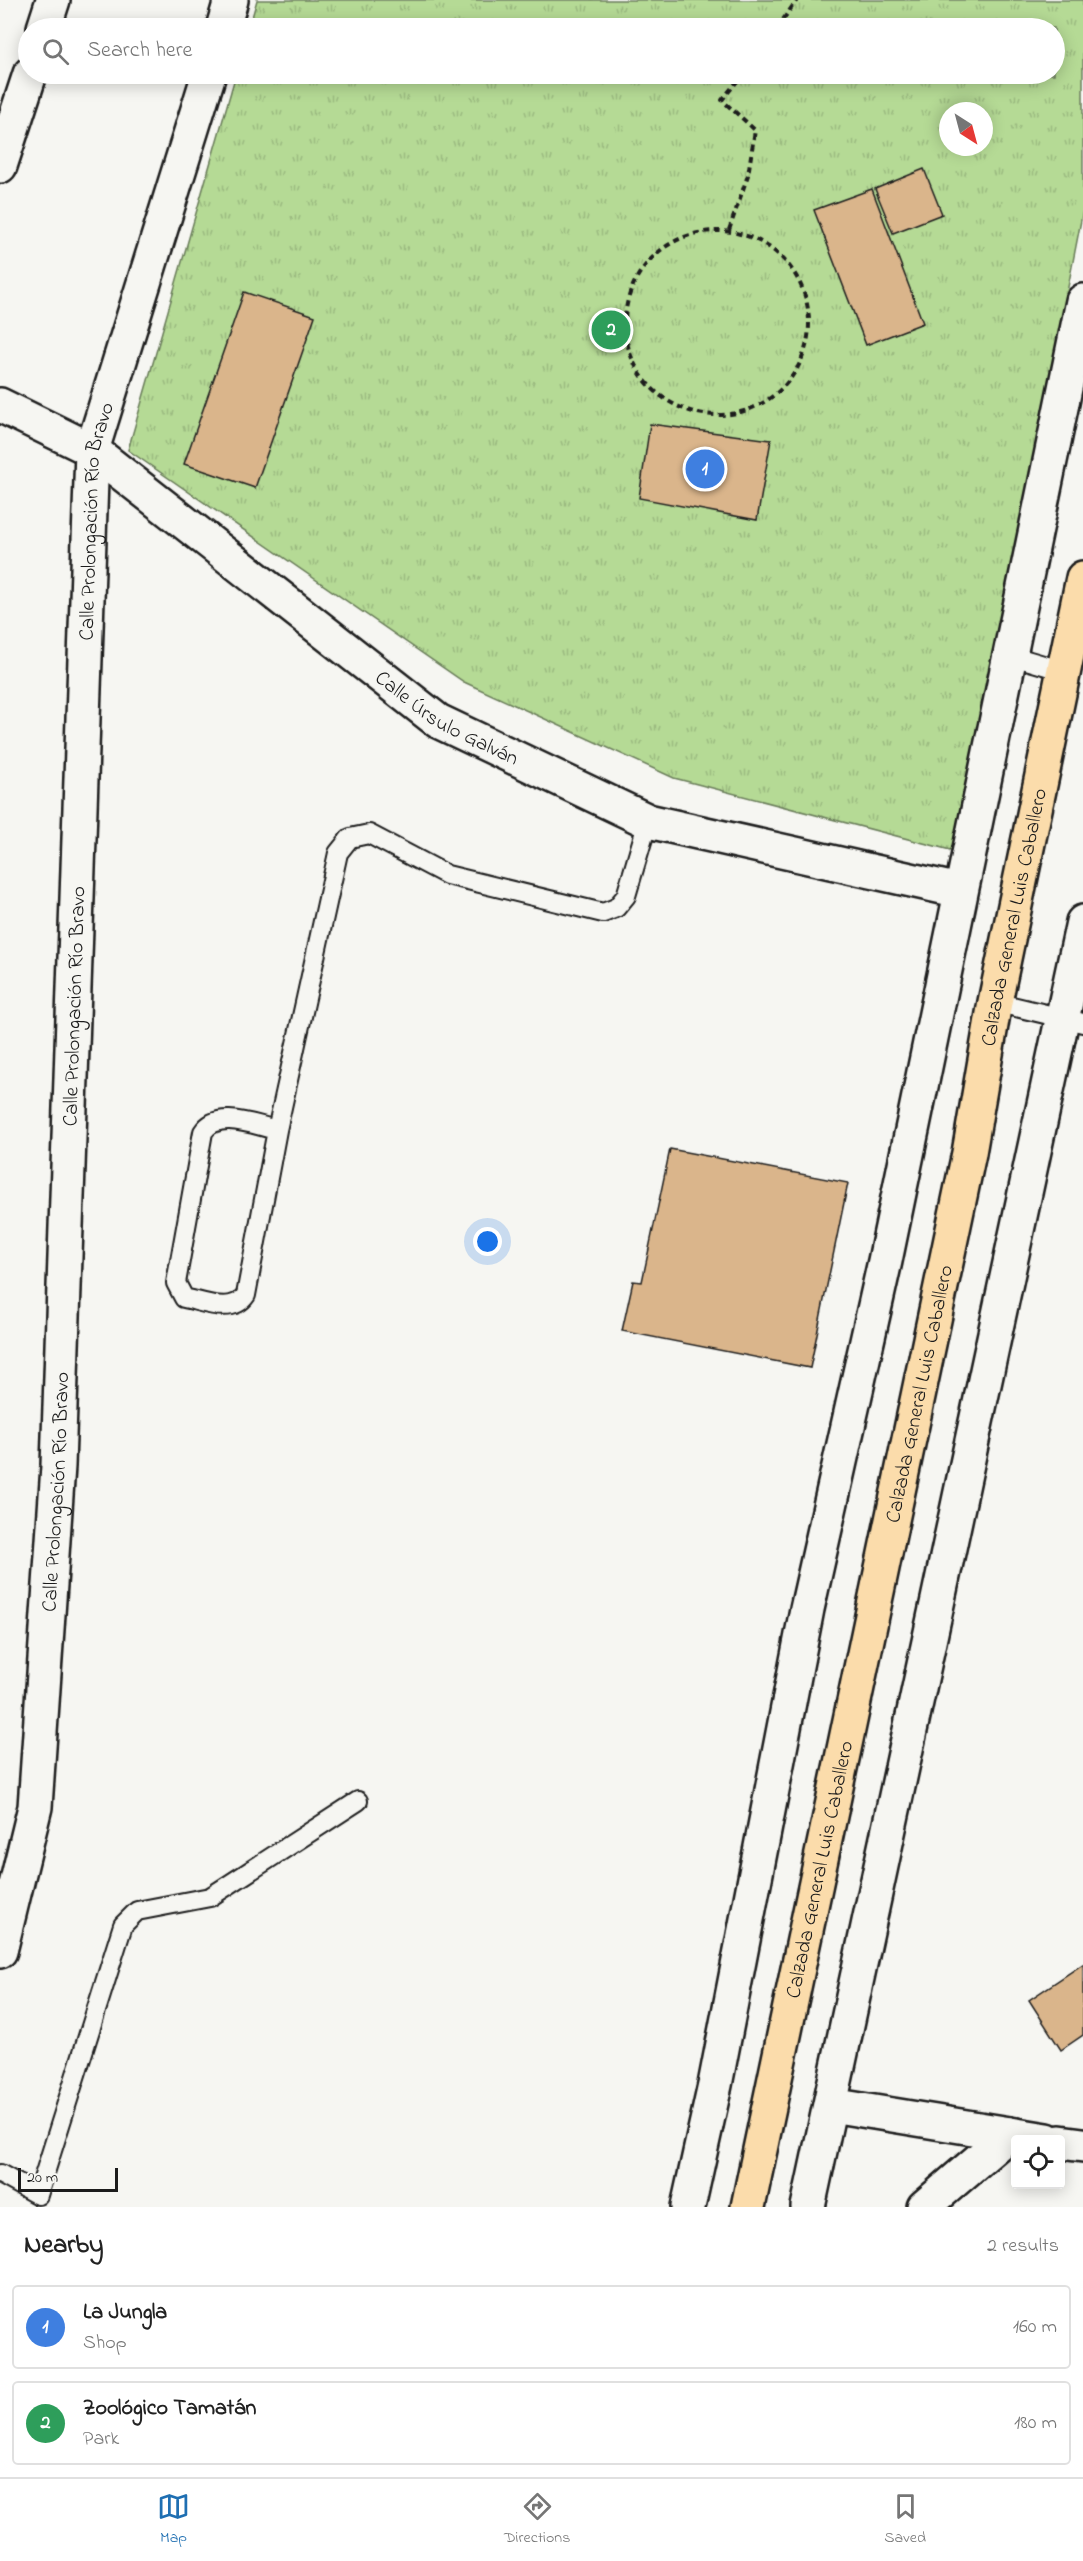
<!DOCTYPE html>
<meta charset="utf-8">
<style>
body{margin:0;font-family:"Indie Flower",sans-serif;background:#f6f6f6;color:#222}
.controls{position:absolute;right:18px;bottom:18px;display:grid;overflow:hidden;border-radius:6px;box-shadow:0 3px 15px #0003}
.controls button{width:54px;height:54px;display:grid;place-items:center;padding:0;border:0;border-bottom:2px solid #e0e0e0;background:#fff;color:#222;font:30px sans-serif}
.compass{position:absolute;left:939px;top:102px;width:54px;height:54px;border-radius:50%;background:#fff;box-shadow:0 3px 15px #0003;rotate:144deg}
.scale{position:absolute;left:18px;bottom:15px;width:100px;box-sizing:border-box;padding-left:6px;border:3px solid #1c1c1c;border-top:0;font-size:16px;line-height:21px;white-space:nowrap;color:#1c1c1c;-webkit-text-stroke:4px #f6f6f2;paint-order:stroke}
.you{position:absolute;left:488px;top:1242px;width:21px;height:21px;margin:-15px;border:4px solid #fff;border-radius:50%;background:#1a73e8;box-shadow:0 0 0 9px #1a73e833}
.badge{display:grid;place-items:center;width:39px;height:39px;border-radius:50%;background:#1f6fb2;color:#fff;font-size:20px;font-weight:700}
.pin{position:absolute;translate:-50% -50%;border:3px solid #fff;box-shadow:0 2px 6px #0006}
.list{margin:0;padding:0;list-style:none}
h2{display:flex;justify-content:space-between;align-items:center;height:78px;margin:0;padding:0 24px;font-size:26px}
h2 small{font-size:20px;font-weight:400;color:#767676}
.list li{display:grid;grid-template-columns:39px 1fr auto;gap:18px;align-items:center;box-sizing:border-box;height:84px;margin:0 12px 12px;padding:0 12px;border:2px solid #e0e0e0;border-radius:6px}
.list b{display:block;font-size:22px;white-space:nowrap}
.list p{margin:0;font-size:20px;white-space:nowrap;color:#767676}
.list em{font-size:20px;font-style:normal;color:#767676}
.icon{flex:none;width:33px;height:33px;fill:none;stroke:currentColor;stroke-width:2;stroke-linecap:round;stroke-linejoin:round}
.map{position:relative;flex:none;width:1083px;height:2207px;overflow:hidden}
.search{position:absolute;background:#fff;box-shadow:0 3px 15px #0003;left:18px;right:18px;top:18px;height:66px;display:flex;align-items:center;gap:15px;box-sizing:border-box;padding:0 21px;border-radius:33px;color:#767676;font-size:22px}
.sheet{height:270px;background:#fff}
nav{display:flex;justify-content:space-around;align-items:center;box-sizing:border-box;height:84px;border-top:2px solid #e0e0e0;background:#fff;font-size:16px;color:#767676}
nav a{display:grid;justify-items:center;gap:3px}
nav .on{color:#1f6fb2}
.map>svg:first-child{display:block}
</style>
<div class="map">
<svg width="1083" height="2207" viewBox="0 0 1083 2207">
<defs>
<pattern id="park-tufts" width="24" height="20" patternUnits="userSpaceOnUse" patternTransform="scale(1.5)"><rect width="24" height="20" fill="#b5da95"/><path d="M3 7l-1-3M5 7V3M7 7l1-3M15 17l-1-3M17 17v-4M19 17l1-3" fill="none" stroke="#9bba80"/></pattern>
</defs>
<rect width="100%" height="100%" fill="#f6f6f2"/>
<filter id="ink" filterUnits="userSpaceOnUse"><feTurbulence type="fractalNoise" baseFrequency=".0167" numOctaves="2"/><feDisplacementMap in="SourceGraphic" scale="12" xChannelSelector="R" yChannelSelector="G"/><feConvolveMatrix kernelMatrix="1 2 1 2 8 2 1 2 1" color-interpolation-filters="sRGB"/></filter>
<g filter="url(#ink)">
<path fill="url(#park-tufts)" stroke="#687b58" stroke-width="1.5" fill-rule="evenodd" d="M 257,0 L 1083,0 L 1083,210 L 958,852 L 674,778 L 464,682 L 128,450 L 236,74 L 1054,74 L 1054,28 L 249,28 ZM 948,111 L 984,111 L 984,147 L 948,147 Z"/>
<g fill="#dab58b" stroke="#1c1c1c" stroke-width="1.5">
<path d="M 924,169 L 942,214 L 893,233 L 875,189 Z"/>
<path d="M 872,189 L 923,323 L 866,345 L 814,210 Z"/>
<path d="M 244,292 L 315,316 L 255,488 L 184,464 Z"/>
<path d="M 650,424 L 771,440 L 757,520 L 639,498 Z"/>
<path d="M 670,1149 L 848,1183 L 810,1368 L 622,1331 L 633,1281 L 642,1282 Z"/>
<path d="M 1083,1964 L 1083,2035 L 1061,2050 L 1029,2000 Z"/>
</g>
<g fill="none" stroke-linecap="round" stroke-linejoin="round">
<defs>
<g id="lane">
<path d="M 1009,655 L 1064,671"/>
<path d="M 995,1002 L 1083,1023"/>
<path d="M 277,1130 C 254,1125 217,1109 203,1132 L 176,1283 L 184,1298 C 204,1302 233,1315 246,1295 L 277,1130 L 338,853 L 350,838 L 369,834 L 447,875 L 603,913 L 616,908 L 626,896 L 648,821"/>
<path d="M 0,2174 L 38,2195 L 123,1925 L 137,1911 L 210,1897 L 358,1801"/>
</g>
<g id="street">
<path d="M 44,28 L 53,0"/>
<path d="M 223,28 L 231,0"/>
<path d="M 0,166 L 30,74"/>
<path id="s1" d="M 0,405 L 92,450 L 438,721 L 648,821 L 960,891"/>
<path id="s2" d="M 0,1951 L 35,1807 L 58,1466 L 92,450 L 209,74"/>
<path d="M 831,2105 L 1047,2140"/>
<path d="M 1060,2142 L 1083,2145"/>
<path d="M 688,2207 L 715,2085 L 807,1609 L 885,1261 L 1083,301"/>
<path d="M 808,2207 L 1083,922"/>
<path d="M 924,2207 L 1009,2134"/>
</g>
<g id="primary">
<path id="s3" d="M 748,2207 L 969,1153 L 995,1002 L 1083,578"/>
</g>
</defs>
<use href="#lane" stroke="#1c1c1c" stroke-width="22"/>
<use href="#street" stroke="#1c1c1c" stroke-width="38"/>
<use href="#primary" stroke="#1c1c1c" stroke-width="38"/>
<g stroke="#1c1c1c" stroke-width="4" stroke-dasharray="6 4.5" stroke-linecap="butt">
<path d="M 777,28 L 797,0"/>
<path d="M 729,230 L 748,175 L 755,130 L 722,100 L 743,74"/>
<circle cx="717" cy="323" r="92"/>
</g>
<use href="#lane" stroke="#f6f6f2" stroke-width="18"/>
<use href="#street" stroke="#f6f6f2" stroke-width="33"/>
<use href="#primary" stroke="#fbdcab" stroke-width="33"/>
</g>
</g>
<g text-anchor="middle" stroke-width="4.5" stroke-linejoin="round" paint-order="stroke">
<g font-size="21" fill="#1c1c1c" stroke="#f6f6f2">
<text dy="7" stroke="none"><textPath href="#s2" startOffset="1436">Calle Prolongación Río Bravo</textPath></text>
<text dy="7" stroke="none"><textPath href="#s1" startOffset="548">Calle Úrsulo Galván</textPath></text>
<text dy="7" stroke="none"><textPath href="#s3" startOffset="1317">Calzada General Luis Caballero</textPath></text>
<text dy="7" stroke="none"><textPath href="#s2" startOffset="950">Calle Prolongación Río Bravo</textPath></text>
<text dy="7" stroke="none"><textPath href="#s3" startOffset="831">Calzada General Luis Caballero</textPath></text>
<text dy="7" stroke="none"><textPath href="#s2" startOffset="464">Calle Prolongación Río Bravo</textPath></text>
<text dy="7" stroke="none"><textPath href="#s3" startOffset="345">Calzada General Luis Caballero</textPath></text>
</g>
</g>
</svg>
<div class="controls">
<button><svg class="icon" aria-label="locate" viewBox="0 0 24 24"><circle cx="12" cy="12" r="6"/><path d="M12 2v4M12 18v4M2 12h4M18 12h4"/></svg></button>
</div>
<svg class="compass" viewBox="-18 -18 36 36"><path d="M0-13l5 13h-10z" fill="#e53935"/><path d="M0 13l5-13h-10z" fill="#767676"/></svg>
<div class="scale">20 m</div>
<div class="you"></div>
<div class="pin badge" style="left:705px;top:469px;background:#3f7fe0">1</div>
<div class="pin badge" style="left:611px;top:330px;background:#2e9e5b">2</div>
<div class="search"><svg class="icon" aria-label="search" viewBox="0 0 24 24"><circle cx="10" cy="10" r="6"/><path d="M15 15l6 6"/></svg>Search here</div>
</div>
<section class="sheet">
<h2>Nearby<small>2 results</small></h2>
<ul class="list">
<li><span class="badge" style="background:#3f7fe0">1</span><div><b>La Jungla</b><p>Shop</p></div><em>160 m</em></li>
<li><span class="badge" style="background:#2e9e5b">2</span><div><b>Zoológico Tamatán</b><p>Park</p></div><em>180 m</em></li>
</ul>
</section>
<nav>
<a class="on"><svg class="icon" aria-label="map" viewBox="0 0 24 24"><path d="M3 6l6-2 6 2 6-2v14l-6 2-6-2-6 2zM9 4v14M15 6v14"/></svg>Map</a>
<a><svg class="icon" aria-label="directions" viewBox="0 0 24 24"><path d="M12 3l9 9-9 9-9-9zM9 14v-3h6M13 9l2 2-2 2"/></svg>Directions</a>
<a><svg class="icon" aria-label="saved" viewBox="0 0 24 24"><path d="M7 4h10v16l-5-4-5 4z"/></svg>Saved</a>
</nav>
